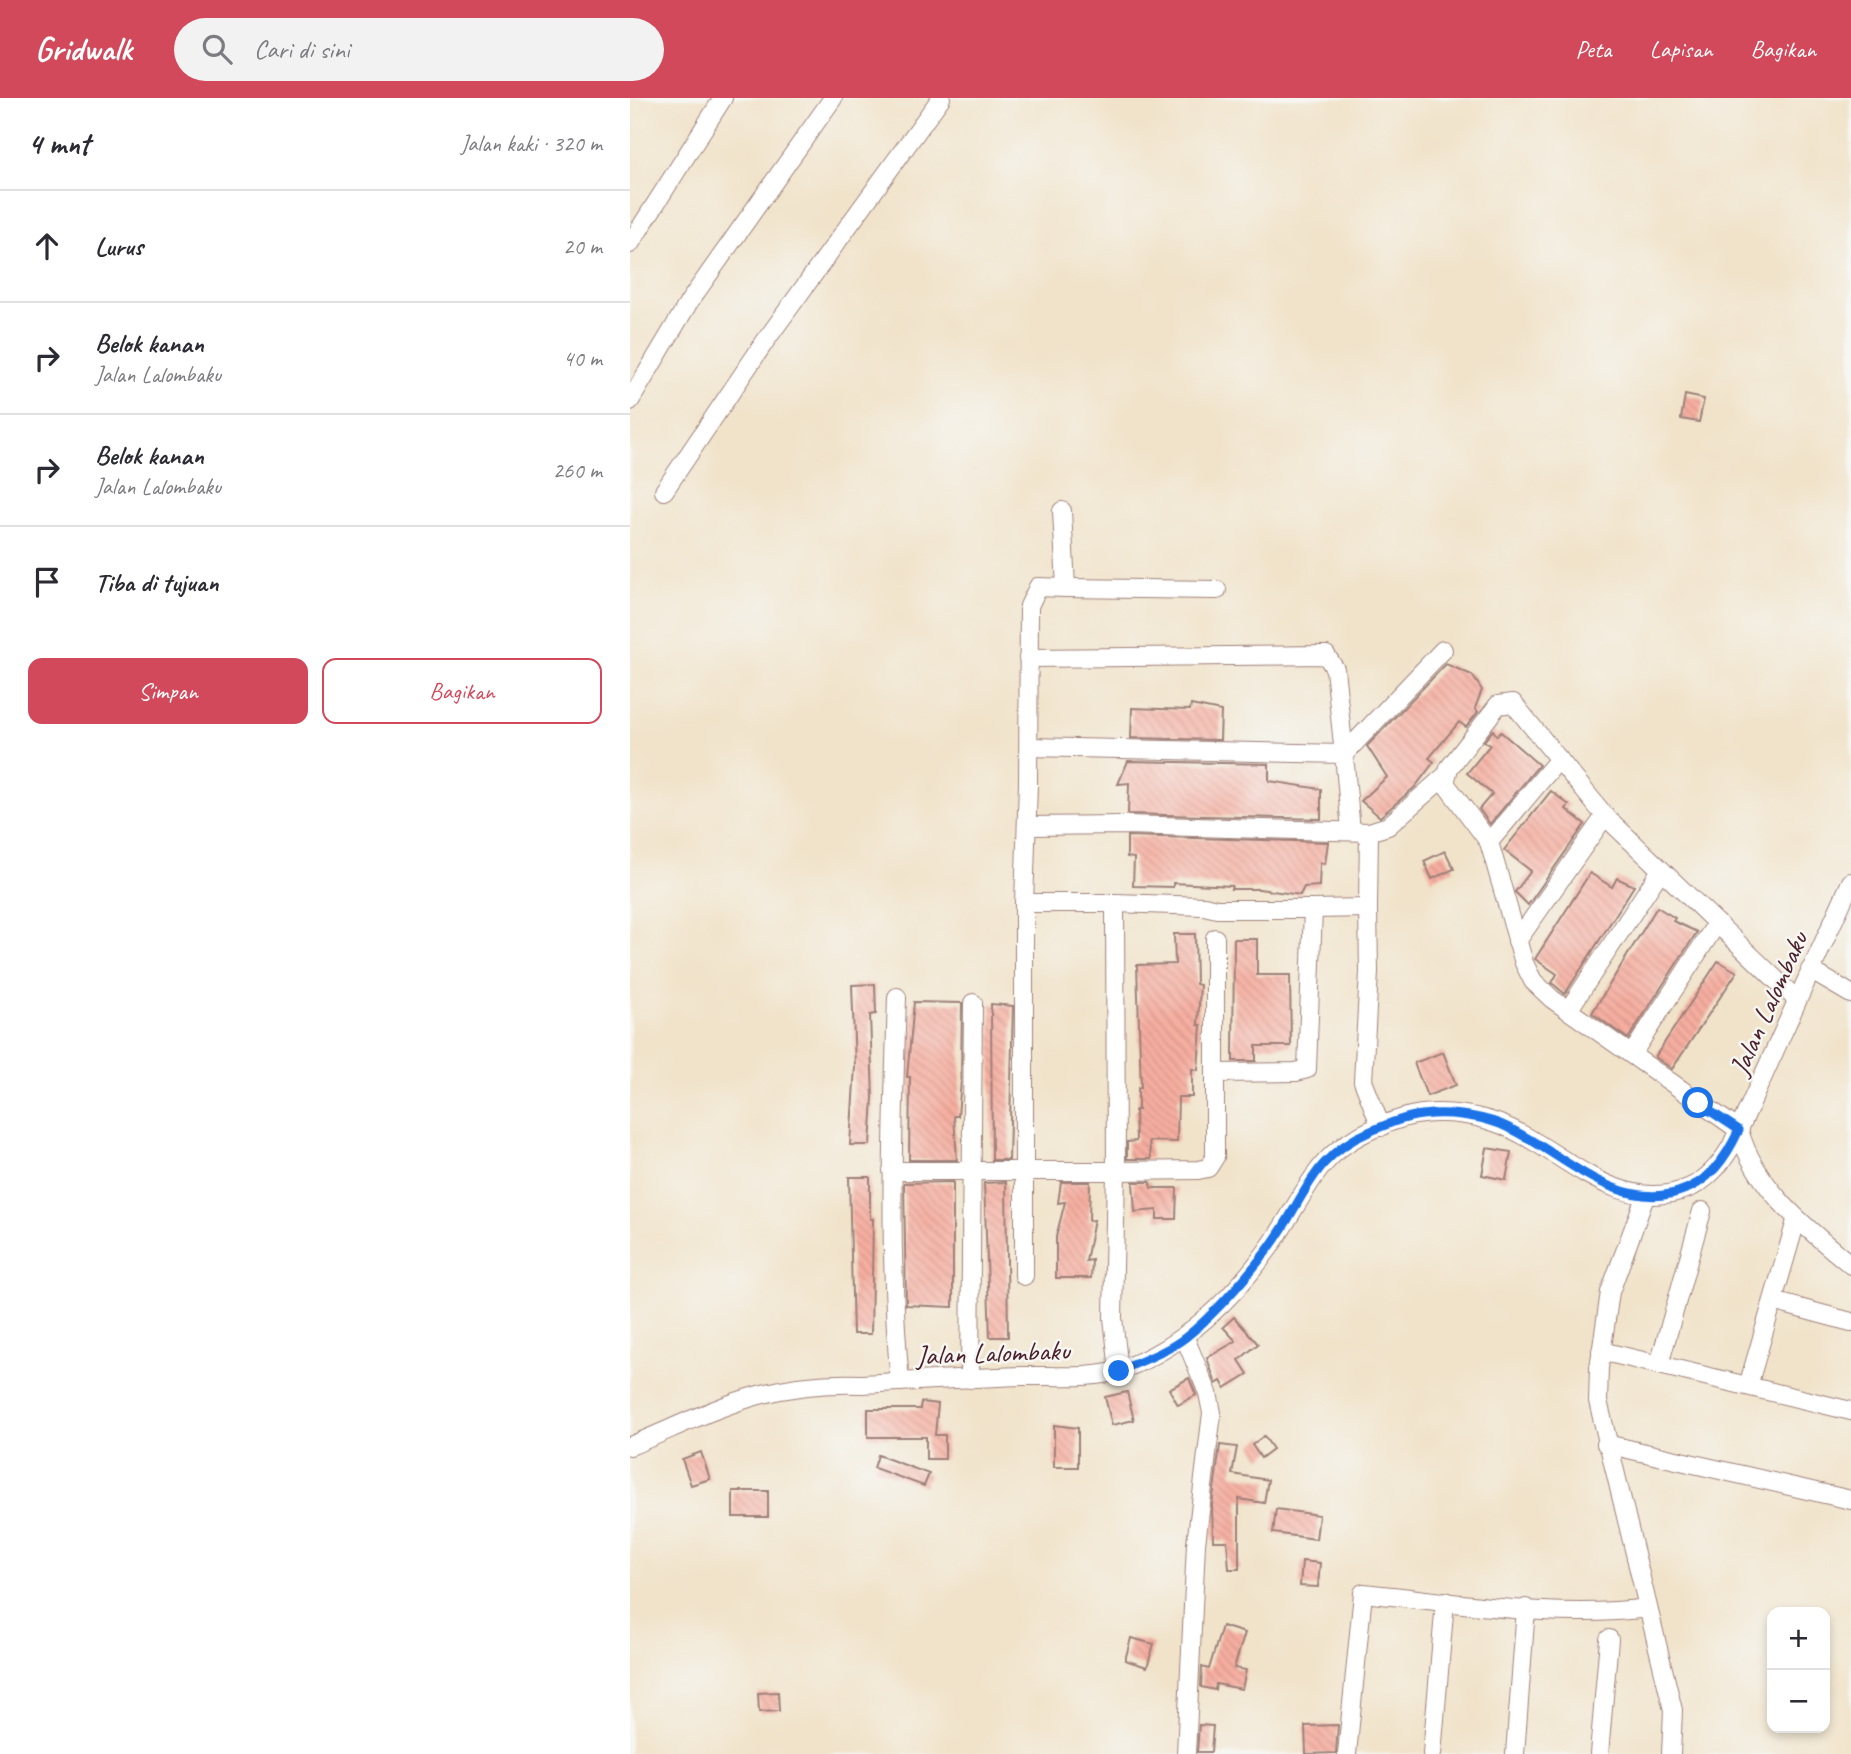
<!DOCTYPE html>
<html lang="id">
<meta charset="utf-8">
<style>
body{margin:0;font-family:Caveat,sans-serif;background:#f2f2f3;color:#2b2b33}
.controls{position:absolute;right:21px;bottom:21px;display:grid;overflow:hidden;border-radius:14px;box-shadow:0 4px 10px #0003}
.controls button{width:63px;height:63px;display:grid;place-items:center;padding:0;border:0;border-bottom:2px solid #e1e1e2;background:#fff;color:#2b2b33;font:35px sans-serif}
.stop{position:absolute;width:21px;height:21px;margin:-16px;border:5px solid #1a73e8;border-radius:50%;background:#fff}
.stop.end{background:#1a73e8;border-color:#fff;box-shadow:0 2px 7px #0008}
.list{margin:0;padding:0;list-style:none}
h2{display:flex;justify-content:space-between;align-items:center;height:91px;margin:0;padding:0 28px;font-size:30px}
h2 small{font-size:23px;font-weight:400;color:#7c7c81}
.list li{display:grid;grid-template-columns:46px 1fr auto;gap:21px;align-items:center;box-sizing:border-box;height:112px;padding:0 28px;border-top:2px solid #e1e1e2}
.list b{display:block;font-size:26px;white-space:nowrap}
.list p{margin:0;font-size:23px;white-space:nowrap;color:#7c7c81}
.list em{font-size:23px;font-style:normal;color:#7c7c81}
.actions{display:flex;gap:14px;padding:21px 28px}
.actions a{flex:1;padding:16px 0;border:2px solid #d1495b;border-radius:14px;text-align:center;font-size:24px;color:#d1495b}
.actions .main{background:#d1495b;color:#fff}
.icon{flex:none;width:38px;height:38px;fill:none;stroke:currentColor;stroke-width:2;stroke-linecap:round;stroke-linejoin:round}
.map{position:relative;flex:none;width:1221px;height:1656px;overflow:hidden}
header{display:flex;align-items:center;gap:42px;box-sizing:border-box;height:98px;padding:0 35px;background:#d1495b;color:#fff}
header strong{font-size:33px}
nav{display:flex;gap:38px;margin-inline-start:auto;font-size:24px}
.search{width:490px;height:63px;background:#f2f2f3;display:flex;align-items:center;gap:18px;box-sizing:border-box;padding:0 24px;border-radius:38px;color:#7c7c81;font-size:26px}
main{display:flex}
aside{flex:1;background:#fff}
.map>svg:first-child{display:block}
</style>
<header>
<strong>Gridwalk</strong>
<div class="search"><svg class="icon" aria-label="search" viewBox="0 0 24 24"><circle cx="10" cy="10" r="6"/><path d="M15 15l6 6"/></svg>Cari di sini</div>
<nav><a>Peta</a><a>Lapisan</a><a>Bagikan</a></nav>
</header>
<main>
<aside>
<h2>4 mnt<small>Jalan kaki · 320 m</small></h2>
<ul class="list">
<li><svg class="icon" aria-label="ahead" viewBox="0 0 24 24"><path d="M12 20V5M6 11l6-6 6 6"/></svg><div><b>Lurus</b></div><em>20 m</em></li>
<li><svg class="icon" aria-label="right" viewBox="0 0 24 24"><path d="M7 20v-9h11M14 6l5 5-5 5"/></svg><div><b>Belok kanan</b><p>Jalan Lalombaku</p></div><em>40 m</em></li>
<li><svg class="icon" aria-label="right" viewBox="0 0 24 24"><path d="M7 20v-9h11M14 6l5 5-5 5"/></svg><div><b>Belok kanan</b><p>Jalan Lalombaku</p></div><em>260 m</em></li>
<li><svg class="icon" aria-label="arrive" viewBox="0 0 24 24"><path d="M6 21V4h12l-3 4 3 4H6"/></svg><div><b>Tiba di tujuan</b></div></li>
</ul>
<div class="actions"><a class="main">Simpan</a><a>Bagikan</a></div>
</aside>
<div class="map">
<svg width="1221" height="1656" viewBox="0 0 1221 1656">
<defs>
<pattern id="building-back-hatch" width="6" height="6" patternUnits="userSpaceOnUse" patternTransform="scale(1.75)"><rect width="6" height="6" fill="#f6aea0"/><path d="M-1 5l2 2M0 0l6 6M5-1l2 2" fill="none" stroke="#d4958a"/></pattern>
</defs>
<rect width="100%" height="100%" fill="#f6f6f2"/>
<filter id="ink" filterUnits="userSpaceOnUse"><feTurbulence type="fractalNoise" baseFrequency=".0143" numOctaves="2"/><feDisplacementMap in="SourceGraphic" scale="14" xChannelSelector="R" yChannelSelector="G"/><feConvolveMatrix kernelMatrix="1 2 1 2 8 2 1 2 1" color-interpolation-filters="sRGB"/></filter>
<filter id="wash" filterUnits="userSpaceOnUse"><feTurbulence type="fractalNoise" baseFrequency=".00686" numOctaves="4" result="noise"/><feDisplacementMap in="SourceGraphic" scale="28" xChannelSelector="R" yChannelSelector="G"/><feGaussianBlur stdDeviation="1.57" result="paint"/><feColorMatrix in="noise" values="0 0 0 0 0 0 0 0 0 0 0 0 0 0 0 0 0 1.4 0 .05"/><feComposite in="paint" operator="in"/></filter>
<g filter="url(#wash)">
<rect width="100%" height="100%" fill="#f1e3ca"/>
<g id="blocks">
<g fill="url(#building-back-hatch)">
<path d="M 1055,297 L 1074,301 L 1069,324 L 1051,321 Z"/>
<path d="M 816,566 L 842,577 L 852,592 L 845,610 L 848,614 L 836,629 L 829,624 L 799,660 L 804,664 L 785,689 L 750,719 L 731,703 L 757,679 L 737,648 Z"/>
<path d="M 561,607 L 591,613 L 590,642 L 501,640 L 502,610 L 560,612 Z"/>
<path d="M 863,632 L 867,638 L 871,634 L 909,667 L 860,726 L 849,711 L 862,696 L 837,675 L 860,647 L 854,643 Z"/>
<path d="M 498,663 L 639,666 L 639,683 L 691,691 L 691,721 L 498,716 L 499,685 L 488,686 Z"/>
<path d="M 921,693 L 939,707 L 936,711 L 955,726 L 898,807 L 885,794 L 901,773 L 874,752 Z"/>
<path d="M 497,738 L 698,744 L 695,766 L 690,765 L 689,788 L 674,789 L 670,797 L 629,791 L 601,791 L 602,788 L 543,785 L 543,789 L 503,788 L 504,760 L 497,759 Z"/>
<path d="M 815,753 L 824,771 L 802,781 L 794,763 Z"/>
<path d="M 960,775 L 982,789 L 987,780 L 1004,788 L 935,896 L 922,885 L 927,876 L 905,861 Z"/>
<path d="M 1027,809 L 1045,820 L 1043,823 L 1067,834 L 998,941 L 962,915 Z"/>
<path d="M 544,836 L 565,836 L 566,886 L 570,887 L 568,927 L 571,927 L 568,972 L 562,971 L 562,999 L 548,999 L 547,1044 L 519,1043 L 521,1061 L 497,1061 L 497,1044 L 506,1043 L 505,1012 L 508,1012 L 508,990 L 511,990 L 507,867 L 545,866 Z"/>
<path d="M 604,841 L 627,841 L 627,877 L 660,877 L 661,948 L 626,948 L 626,963 L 603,963 Z"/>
<path d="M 1088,863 L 1107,874 L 1042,971 L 1025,959 Z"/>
<path d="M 245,886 L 246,916 L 240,917 L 243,1000 L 240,1047 L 220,1047 L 225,968 L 222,887 Z"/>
<path d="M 284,904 L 332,905 L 331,982 L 328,1018 L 324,1018 L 327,1062 L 279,1062 L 280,979 L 277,979 Z"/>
<path d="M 361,906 L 383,908 L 379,1062 L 362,1062 Z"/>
<path d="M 813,954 L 826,987 L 797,998 L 784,965 Z"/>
<path d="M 857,1050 L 881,1054 L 876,1082 L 852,1077 Z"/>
<path d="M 219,1079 L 240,1079 L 240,1121 L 243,1121 L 241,1236 L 223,1236 Z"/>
<path d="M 323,1084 L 323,1209 L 276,1207 L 274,1085 Z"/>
<path d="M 376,1084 L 378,1239 L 360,1239 L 354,1085 Z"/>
<path d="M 431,1084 L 460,1084 L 459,1123 L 464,1122 L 456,1163 L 462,1162 L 461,1180 L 426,1180 L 426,1139 L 435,1104 L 428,1105 Z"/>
<path d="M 503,1084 L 520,1084 L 521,1090 L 547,1090 L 546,1121 L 527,1121 L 527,1112 L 505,1114 Z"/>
<path d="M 604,1219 L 628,1246 L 609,1262 L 618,1276 L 595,1290 L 591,1283 L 586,1286 L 577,1260 L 606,1243 L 593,1229 Z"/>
<path d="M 559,1280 L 566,1297 L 548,1307 L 539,1291 Z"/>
<path d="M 497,1294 L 504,1322 L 482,1327 L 475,1299 Z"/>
<path d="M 291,1304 L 308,1306 L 305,1337 L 315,1337 L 315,1361 L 296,1361 L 296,1339 L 238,1339 L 238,1311 L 290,1311 Z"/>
<path d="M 424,1327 L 448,1330 L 448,1369 L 424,1369 Z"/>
<path d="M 634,1338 L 643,1351 L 631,1360 L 622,1347 Z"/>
<path d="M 590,1347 L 607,1349 L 602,1376 L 638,1382 L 634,1405 L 609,1401 L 609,1471 L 599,1471 L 597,1443 L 583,1443 L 582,1407 Z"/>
<path d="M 71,1354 L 80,1381 L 61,1387 L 52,1361 Z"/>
<path d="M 248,1357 L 299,1376 L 294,1388 L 244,1370 Z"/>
<rect x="103" y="1393" width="35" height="26"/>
<path d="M 646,1411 L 689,1417 L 686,1441 L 643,1435 Z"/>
<path d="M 672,1463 L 690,1465 L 688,1489 L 670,1488 Z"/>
<path d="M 592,1528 L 615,1535 L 604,1570 L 616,1572 L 612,1591 L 586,1586 L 585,1592 L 571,1589 L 572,1569 L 579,1571 Z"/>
<path d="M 501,1540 L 524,1546 L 517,1569 L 495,1562 Z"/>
<path d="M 148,1594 L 149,1613 L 129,1614 L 128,1595 Z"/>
<path d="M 569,1627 L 583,1628 L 581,1654 L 567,1654 Z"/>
<path d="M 708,1627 L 706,1655 L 676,1656 L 675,1628 Z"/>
</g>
</g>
</g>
<g filter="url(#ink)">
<use href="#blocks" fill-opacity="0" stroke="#9e817a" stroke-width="2"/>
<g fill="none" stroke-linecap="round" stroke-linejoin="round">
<defs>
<g id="minor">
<path d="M 0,146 L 93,0"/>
<path d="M 0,303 L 59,204 L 203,0"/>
<path d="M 34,393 L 136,242 L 311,0"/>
<path d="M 436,490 L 587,492"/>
<path d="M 398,560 L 696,557 L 705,571 L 714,656"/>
<path d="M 399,649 L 714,656 L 721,733"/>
<path d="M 714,656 L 813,552"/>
<path d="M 397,728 L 496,727 L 739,734 L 758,728 L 815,678"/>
<path d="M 859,744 L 929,661"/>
<path d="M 394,805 L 394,1178"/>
<path d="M 485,805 L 574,808 L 587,811 L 683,811 L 677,971 L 666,974 L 585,975"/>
<path d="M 738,810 L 739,874 L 733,983 L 751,1029"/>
<path d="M 683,811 L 738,810 L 739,734"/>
<path d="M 887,843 L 975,718"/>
<path d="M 1180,872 L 1221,896"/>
<path d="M 267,899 C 263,1027 258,1156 270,1284"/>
<path d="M 1166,901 L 975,718 L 883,605 L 868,607 L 819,670 L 815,685 L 859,744 L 894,865 L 903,883 L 922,901 L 1109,1032 C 1125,1090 1176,1130 1221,1167"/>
<path d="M 939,911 L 1031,772"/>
<path d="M 1002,956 L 1087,825"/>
<path d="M 262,1073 L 486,1073 L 485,805 L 394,805 L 398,686 L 399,508 L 408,489 L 436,490 L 432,413"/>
<path d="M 1015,1099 L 980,1194 L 969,1270 L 968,1303 L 1043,1612 L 1041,1656"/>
<path d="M 1143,1203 L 1221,1224"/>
<path d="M 555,1240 L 578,1295 L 582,1315 L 566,1446 L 556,1656"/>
<path d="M 971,1253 L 1221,1313"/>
<path d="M 1029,1267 L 1072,1113"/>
<path d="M 489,1273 L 483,1220 L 486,1073 L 568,1072 L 578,1070 L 585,1059 L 585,840"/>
<path d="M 340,1281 L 343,905"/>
<path d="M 1118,1288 L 1166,1123"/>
<path d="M 976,1346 L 1221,1402"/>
<path d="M 0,1348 C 87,1312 135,1282 233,1286 C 286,1283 339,1280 392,1278 C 424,1277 463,1282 493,1271 C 553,1249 604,1200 641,1147 C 686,1081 687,1046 773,1020 C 803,1011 839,1015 867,1025 C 928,1047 980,1114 1050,1093 C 1073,1087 1089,1069 1101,1049 L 1221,784"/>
<path d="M 717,1656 L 733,1495 C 826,1504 925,1522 1018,1510"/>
<path d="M 802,1656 L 815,1503"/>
<path d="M 885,1656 L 896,1510"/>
<path d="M 969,1656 L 979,1541"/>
</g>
</defs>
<use href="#minor" stroke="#9e817a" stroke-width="20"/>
<use href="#minor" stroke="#fff" stroke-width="18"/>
</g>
</g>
<g fill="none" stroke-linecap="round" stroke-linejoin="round" filter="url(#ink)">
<path stroke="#1a73e8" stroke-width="9" d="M 489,1273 C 511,1263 537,1254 556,1239 C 586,1215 615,1181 639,1150 C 676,1101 679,1059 741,1033 C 758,1026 774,1019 792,1017 C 817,1014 846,1017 870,1026 C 927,1049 982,1114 1048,1094 C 1079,1085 1096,1060 1109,1032 L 1068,1005"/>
</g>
<g text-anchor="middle" stroke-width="5" stroke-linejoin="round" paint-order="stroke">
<g font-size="28" fill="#4a1f2b" stroke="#f6f6f2">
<text transform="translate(1138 905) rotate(-66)" y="10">Jalan Lalombaku</text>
<text transform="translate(363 1254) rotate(-2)" y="10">Jalan Lalombaku</text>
</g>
</g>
</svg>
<div class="controls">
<button>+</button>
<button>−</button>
</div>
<div class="stop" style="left:1068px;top:1005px"></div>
<div class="stop end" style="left:489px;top:1273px"></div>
</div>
</main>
